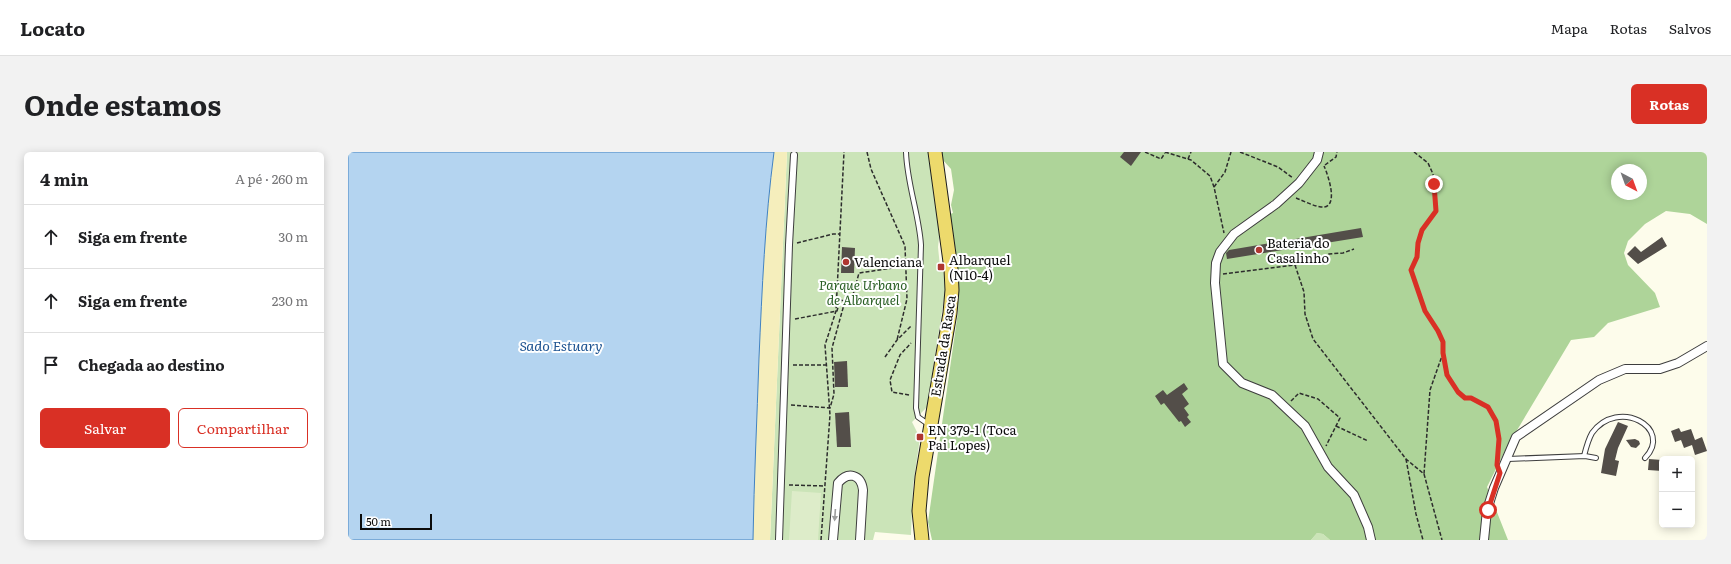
<!DOCTYPE html>
<html lang="pt">
<meta charset="utf-8">
<style>
body{margin:0;font-family:Literata,serif;background:#f2f2f2;color:#202124}
.controls{position:absolute;right:12px;bottom:12px;display:grid;overflow:hidden;border-radius:6px;box-shadow:0 2px 10px #0003}
.controls button{width:36px;height:36px;display:grid;place-items:center;padding:0;border:0;border-bottom:1px solid #e0e0e0;background:#fff;color:#202124;font:20px sans-serif}
.compass{position:absolute;left:1263px;top:12px;width:36px;height:36px;border-radius:50%;background:#fff;box-shadow:0 2px 10px #0003;rotate:139deg}
.scale{position:absolute;left:12px;bottom:10px;width:72px;box-sizing:border-box;padding-left:4px;border:2px solid #0b0b0b;border-top:0;font-size:11px;line-height:14px;white-space:nowrap;color:#0b0b0b;-webkit-text-stroke:3px #fff;paint-order:stroke}
.stop{position:absolute;width:12px;height:12px;margin:-9px;border:3px solid #d93025;border-radius:50%;background:#fff}
.stop.end{background:#d93025;border-color:#fff;box-shadow:0 1px 4px #0008}
.list{margin:0;padding:0;list-style:none}
h2{display:flex;justify-content:space-between;align-items:center;height:52px;margin:0;padding:0 16px;font-size:17px}
h2 small{font-size:13px;font-weight:400;color:#757577}
.list li{display:grid;grid-template-columns:26px 1fr auto;gap:12px;align-items:center;box-sizing:border-box;height:64px;padding:0 16px;border-top:1px solid #e0e0e0}
.list b{display:block;font-size:15px;white-space:nowrap}
.list em{font-size:13px;font-style:normal;color:#757577}
.actions{display:flex;gap:8px;padding:12px 16px}
.actions a{flex:1;padding:9px 0;border:1px solid #d93025;border-radius:6px;text-align:center;font-size:14px;color:#d93025}
.actions .main{background:#d93025;color:#fff}
.icon{flex:none;width:22px;height:22px;fill:none;stroke:currentColor;stroke-width:2;stroke-linecap:round;stroke-linejoin:round}
.map{position:relative;flex:none;width:1359px;height:388px;overflow:hidden;border-radius:6px}
header{display:flex;align-items:center;gap:24px;box-sizing:border-box;height:56px;padding:0 20px;background:#fff;border-bottom:1px solid #e0e0e0}
header strong{font-size:19px}
nav{display:flex;gap:22px;margin-inline-start:auto;font-size:14px}
.intro{display:flex;align-items:center;justify-content:space-between;box-sizing:border-box;height:96px;padding:0 24px}
h1{margin:0;font-size:28px}
.button{padding:10px 18px;border-radius:6px;background:#d93025;color:#fff;font-size:14px;font-weight:700}
main{display:flex;gap:24px;padding:0 24px}
aside{flex:1;background:#fff;border-radius:6px;box-shadow:0 2px 10px #0003}
.map>svg:first-child{display:block}
</style>
<header>
<strong>Locato</strong>
<nav><a>Mapa</a><a>Rotas</a><a>Salvos</a></nav>
</header>
<div class="intro"><h1>Onde estamos</h1><a class="button">Rotas</a></div>
<main>
<aside>
<h2>4 min<small>A pé · 260 m</small></h2>
<ul class="list">
<li><svg class="icon" aria-label="ahead" viewBox="0 0 24 24"><path d="M12 20V5M6 11l6-6 6 6"/></svg><div><b>Siga em frente</b></div><em>30 m</em></li>
<li><svg class="icon" aria-label="ahead" viewBox="0 0 24 24"><path d="M12 20V5M6 11l6-6 6 6"/></svg><div><b>Siga em frente</b></div><em>230 m</em></li>
<li><svg class="icon" aria-label="arrive" viewBox="0 0 24 24"><path d="M6 21V4h12l-3 4 3 4H6"/></svg><div><b>Chegada ao destino</b></div></li>
</ul>
<div class="actions"><a class="main">Salvar</a><a>Compartilhar</a></div>
</aside>
<div class="map">
<svg width="1359" height="388" viewBox="0 0 1359 388">
<rect width="100%" height="100%" fill="#fdfceb"/>
<g fill="#cbe4b8">
<path d="M 439,0 L 581,0 L 592,78 L 590,95 L 592,115 L 598,124 L 598,134 L 579,255 L 564,270 L 572,286 L 565,334 L 563,383 L 527,380 L 525,388 L 422,388 Z"/>
<path d="M 969,381 L 975,382 L 982,388 L 963,388 Z"/>
</g>
<path fill="#aed499" fill-rule="evenodd" d="M 594,0 L 1359,0 L 1359,72 L 1342,62 L 1318,59 L 1297,72 L 1280,89 L 1276,101 L 1280,113 L 1307,141 L 1312,155 L 1260,171 L 1246,185 L 1223,188 L 1159,295 L 1139,335 L 1160,388 L 982,388 L 975,382 L 969,381 L 963,388 L 584,388 L 580,370 L 610,160 L 611,132 L 609,107 L 602,62 L 605,61 L 603,53 L 606,38 L 603,17 L 594,7 ZM 1269,18 L 1293,18 L 1293,42 L 1269,42 Z"/>
<path fill="#f5eebc" d="M 426,0 L 439,0 L 422,388 L 405,388 C 406,327 409,267 411,206 C 414,137 417,68 426,0 Z"/>
<path fill="#ddecc9" d="M 444,339 L 473,341 L 470,388 L 441,388 Z"/>
<path fill="#b4d4f0" stroke="#4282c1" d="M 0,0 L 426,0 C 417,68 414,137 411,206 C 409,267 406,327 405,388 L 0,388 Z"/>
<g fill="#534e49">
<path d="M 776,0 L 793,0 L 783,14 L 772,5 Z"/>
<path d="M 1013,76 L 1015,85 L 879,107 L 878,101 L 881,98 Z"/>
<path d="M 1314,85 L 1319,94 L 1290,112 L 1279,102 L 1287,94 L 1293,100 Z"/>
<path d="M 494,95 L 507,96 L 506,121 L 493,121 Z"/>
<path d="M 499,209 L 500,235 L 487,235 L 486,210 Z"/>
<path d="M 836,231 L 840,237 L 834,242 L 841,252 L 836,256 L 841,263 L 839,265 L 843,270 L 837,275 L 833,269 L 831,270 L 816,251 L 813,253 L 807,244 L 815,238 L 819,243 Z"/>
<path d="M 501,260 L 503,295 L 489,295 L 487,261 Z"/>
<path d="M 1270,270 L 1280,274 L 1270,296 L 1267,308 L 1271,309 L 1268,324 L 1253,321 L 1257,297 Z"/>
<path d="M 1331,276 L 1333,280 L 1343,277 L 1347,288 L 1354,285 L 1359,299 L 1347,303 L 1344,293 L 1336,296 L 1333,288 L 1327,290 L 1323,279 Z"/>
<path d="M 1287,287 L 1291,289 L 1292,292 L 1288,296 L 1283,295 L 1278,288 Z"/>
<path d="M 1301,307 L 1314,308 L 1314,319 L 1300,318 Z"/>
</g>
<g fill="none" stroke-linecap="round" stroke-linejoin="round">
<defs>
<g id="service">
<path d="M 558,0 C 559,32 571,62 573,93 L 568,256 L 570,265 L 580,272"/>
<path d="M 1236,304 C 1238,296 1240,288 1244,281 C 1270,245 1326,276 1297,306"/>
<path d="M 1160,307 L 1237,304 L 1248,306"/>
</g>
<path id="pedestrian" d="M 431,388 L 441,93 L 446,3"/>
<g id="minor">
<path d="M 971,0 L 969,8 L 951,31 L 928,52 L 886,82 L 872,100 L 868,111 L 867,131 L 875,212 L 894,231 L 924,243 L 957,274 L 980,315 L 1006,343 L 1020,375 L 1023,388"/>
<path d="M 485,388 L 490,331 C 500,319 513,322 515,338 L 512,388"/>
<path d="M 1136,388 L 1139,358 L 1146,336 L 1168,285 L 1251,228 L 1277,217 L 1312,217 L 1330,211 L 1359,194"/>
</g>
<path id="primary" d="M 574,388 L 571,359 L 574,325 L 602,161 L 604,138 L 603,117 L 587,0"/>
</defs>
<use href="#service" stroke="#3e3e3e" stroke-width="6"/>
<use href="#pedestrian" stroke="#3e3e3e" stroke-width="8"/>
<use href="#minor" stroke="#3e3e3e" stroke-width="10"/>
<use href="#primary" stroke="#1c1c1c" stroke-width="15"/>
<g stroke="#2d2d2d" stroke-width="1.5" stroke-dasharray="4 2" stroke-linecap="butt">
<path d="M 519,0 L 523,17 L 557,94 L 559,147 L 549,188"/>
<path d="M 797,0 L 813,7 L 817,1"/>
<path d="M 817,0 L 843,8 L 862,24 L 866,35 L 876,81"/>
<path d="M 892,0 L 930,15 L 945,26"/>
<path d="M 1066,0 L 1080,11 L 1085,22 L 1088,59 L 1074,78 L 1070,91 L 1069,105 L 1063,118 L 1077,159 L 1090,179 L 1095,190 L 1095,201 L 1082,238 L 1076,322"/>
<path d="M 840,7 L 843,0"/>
<path d="M 977,13 L 988,5 L 989,0"/>
<path d="M 866,35 L 877,20 L 883,0"/>
<path d="M 948,46 C 956,49 965,54 973,55 C 992,57 980,23 976,14"/>
<path d="M 449,91 L 485,82 L 492,82"/>
<path d="M 947,113 L 956,140 L 957,162 L 965,187 L 1058,307 L 1076,322 L 1094,388"/>
<path d="M 875,122 L 947,113 L 962,107 L 976,105 L 981,102 L 995,101 L 1006,97"/>
<path d="M 447,167 L 489,159 L 492,148 L 503,150 L 511,121 L 558,114"/>
<path d="M 1095,203 C 1098,215 1103,240 1117,245 C 1119,247 1122,245 1125,247 C 1130,249 1138,252 1141,256 C 1151,270 1151,288 1150,303"/>
<path d="M 537,205 L 549,188 L 563,174"/>
<path d="M 445,213 L 479,213"/>
<path d="M 561,243 L 544,240 L 542,228 L 552,203 L 563,191"/>
<path d="M 943,249 L 951,241 L 970,247 L 992,266 L 978,294"/>
<path d="M 443,253 L 482,256 L 486,242 L 484,196 L 497,149"/>
<path d="M 988,274 L 1020,289"/>
<path d="M 1058,307 L 1068,362 L 1075,388"/>
<path d="M 441,333 L 477,334"/>
<path d="M 473,388 L 482,263 L 477,193 L 488,159 L 496,0"/>
</g>
<use href="#service" stroke="#fff" stroke-width="4"/>
<use href="#pedestrian" stroke="#fff" stroke-width="6"/>
<use href="#minor" stroke="#fff" stroke-width="8"/>
<use href="#primary" stroke="#edda6c" stroke-width="13"/>
</g>
<defs><path id="oneway-solid" d="M-6-.8H1V-3.2L6.5 0L1 3.2V.8H-6Z"/></defs>
<use fill="#9d9d9d" href="#oneway-solid" transform="translate(487 363) rotate(94)"/>
<g fill="none" stroke-linecap="round" stroke-linejoin="round">
<path stroke="#d93025" stroke-width="5" d="M 1086,32 L 1088,59 L 1074,78 L 1070,91 L 1069,105 L 1063,118 L 1077,159 L 1090,179 L 1095,190 L 1095,201 L 1099,223 L 1110,240 L 1117,246 L 1123,246 L 1140,255 L 1148,269 L 1151,287 L 1149,313 L 1152,321 L 1140,358"/>
</g>
<g fill="#af3630" stroke="#fff" stroke-width="1.5">
<circle cx="911" cy="98" r="4"/>
<circle cx="498" cy="110" r="4"/>
<rect x="589" y="111" width="8" height="8" rx="2"/>
<rect x="568" y="281" width="8" height="8" rx="2"/>
</g>
<g text-anchor="middle" stroke-width="4" stroke-linejoin="round" paint-order="stroke">
<g font-size="13" fill="#0b0b0b" stroke="#fff" text-anchor="start">
<text x="919" y="96">Bateria do<tspan x="919" dy="15">Casalinho</tspan></text>
<text x="601" y="113">Albarquel<tspan x="601" dy="15">(N10-4)</tspan></text>
<text x="506" y="115">Valenciana</text>
<text x="580" y="283">EN 379-1 (Toca<tspan x="580" dy="15">Pai Lopes)</tspan></text>
</g>
<g font-size="13" font-style="italic" fill="#285d22" stroke="#fff">
<text x="515" y="138">Parque Urbano<tspan x="515" dy="15">de Albarquel</tspan></text>
</g>
<g font-size="13" fill="#0b0b0b" stroke="#fff">
<text transform="translate(595 194) rotate(-81)" y="5">Estrada da Rasca</text>
</g>
<g font-size="14" font-style="italic" fill="#205592" stroke="#fff">
<text x="213" y="199">Sado Estuary</text>
</g>
</g>
</svg>
<div class="controls">
<button>+</button>
<button>−</button>
</div>
<svg class="compass" viewBox="-18 -18 36 36"><path d="M0-13l5 13h-10z" fill="#e53935"/><path d="M0 13l5-13h-10z" fill="#757577"/></svg>
<div class="scale">50 m</div>
<div class="stop" style="left:1140px;top:358px"></div>
<div class="stop end" style="left:1086px;top:32px"></div>
</div>
</main>
